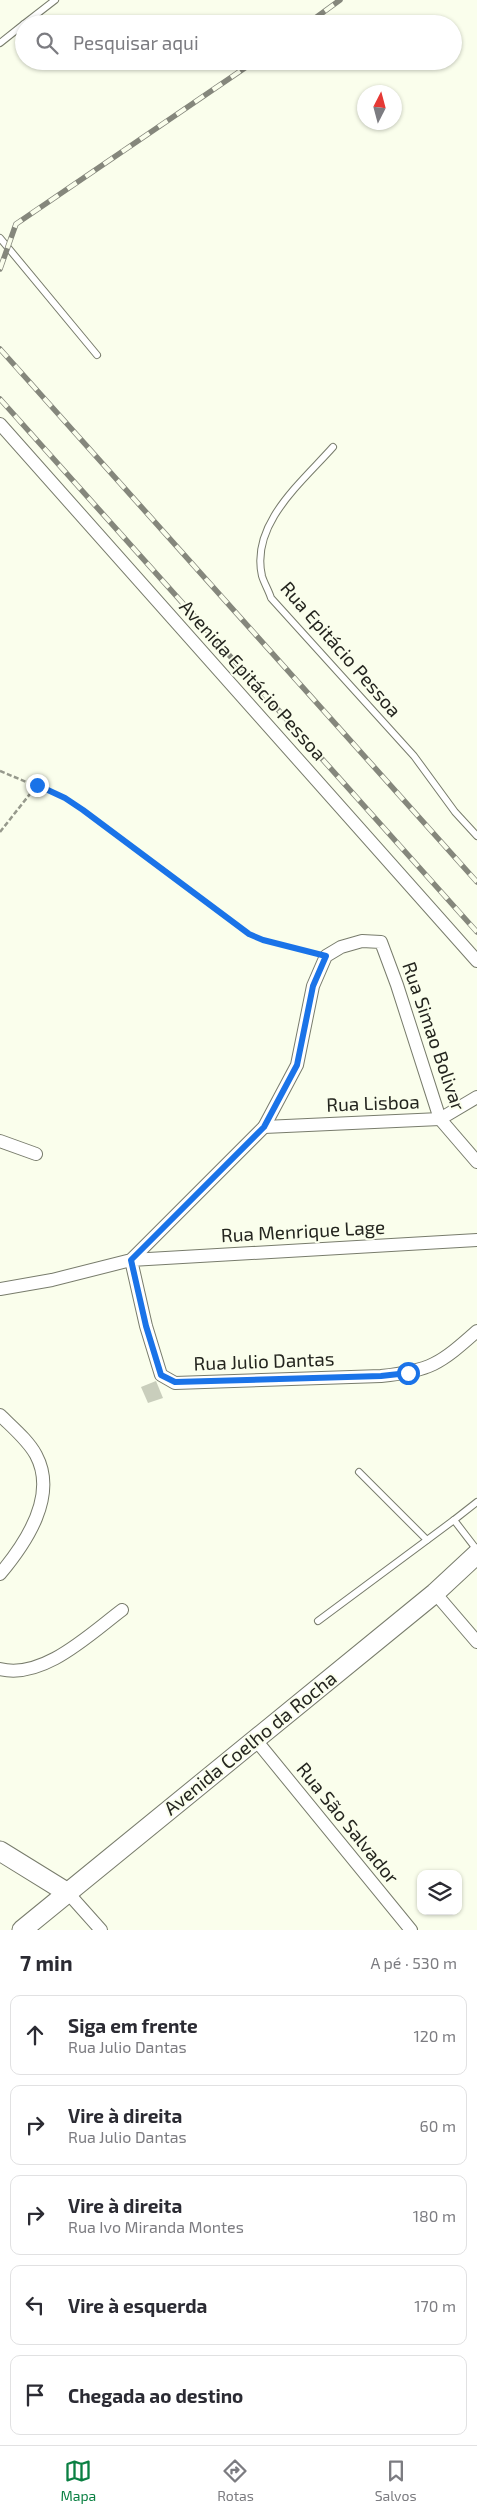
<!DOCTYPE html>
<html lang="pt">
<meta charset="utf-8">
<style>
body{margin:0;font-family:"Exo 2",sans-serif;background:#f2f2f3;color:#2b2b33}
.controls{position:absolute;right:15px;bottom:15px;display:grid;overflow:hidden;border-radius:10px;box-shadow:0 1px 4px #0004}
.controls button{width:45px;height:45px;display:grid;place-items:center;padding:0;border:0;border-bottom:1px solid #e1e1e2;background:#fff;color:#2b2b33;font:25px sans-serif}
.compass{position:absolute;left:357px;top:85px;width:45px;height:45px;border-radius:50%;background:#fff;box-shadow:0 1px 4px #0004;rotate:6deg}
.stop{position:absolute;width:15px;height:15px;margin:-11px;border:4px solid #1a73e8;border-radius:50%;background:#fff}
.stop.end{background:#1a73e8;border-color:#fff;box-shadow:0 1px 5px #0008}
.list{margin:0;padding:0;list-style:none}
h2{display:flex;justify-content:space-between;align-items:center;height:65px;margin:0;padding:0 20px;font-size:21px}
h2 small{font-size:16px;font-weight:400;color:#7c7c81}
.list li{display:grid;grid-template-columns:32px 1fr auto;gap:15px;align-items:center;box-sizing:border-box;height:80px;margin:0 10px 10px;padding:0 10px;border:1px solid #e1e1e2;border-radius:10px}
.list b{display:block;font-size:19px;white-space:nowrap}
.list p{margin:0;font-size:16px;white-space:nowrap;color:#7c7c81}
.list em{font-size:16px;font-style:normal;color:#7c7c81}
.icon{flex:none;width:28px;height:28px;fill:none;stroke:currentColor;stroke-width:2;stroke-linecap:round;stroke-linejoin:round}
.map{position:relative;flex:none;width:477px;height:1930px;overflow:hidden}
.search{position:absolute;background:#fff;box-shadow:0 1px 4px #0004;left:15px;right:15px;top:15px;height:55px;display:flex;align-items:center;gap:12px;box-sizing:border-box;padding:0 18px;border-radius:28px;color:#7c7c81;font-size:19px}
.sheet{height:515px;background:#fff}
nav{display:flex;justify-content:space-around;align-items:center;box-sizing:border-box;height:70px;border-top:1px solid #e1e1e2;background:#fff;font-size:14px;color:#7c7c81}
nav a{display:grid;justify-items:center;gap:2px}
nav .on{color:#0b8043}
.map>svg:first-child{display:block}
</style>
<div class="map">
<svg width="477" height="1930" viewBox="0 0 477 1930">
<rect width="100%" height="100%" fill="#fafeec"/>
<path fill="#c9cebc" d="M 156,1381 L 163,1398 L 148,1403 L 141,1387 Z"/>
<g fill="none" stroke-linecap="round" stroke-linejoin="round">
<defs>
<g id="lane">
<path d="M 24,24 L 55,0"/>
<path d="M 0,43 L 24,24"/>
<path d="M 0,238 L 97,355"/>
<path d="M 333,447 C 302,482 250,524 262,576 C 264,583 269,591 271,598 L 414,756 L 455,812 L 477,836"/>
<path d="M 359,1472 L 427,1540"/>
<path d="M 477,1502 L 454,1520 L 477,1550"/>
<path d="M 318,1621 L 454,1520"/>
</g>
<g id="street">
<path d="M 0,424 L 477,961"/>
<path d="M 264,1127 L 440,1119 L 477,1097"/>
<path d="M 0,1141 L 36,1154"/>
<path d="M 477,1240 L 131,1260 L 146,1326 L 161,1375 L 175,1383 L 381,1376 C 430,1371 440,1364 477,1331"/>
<path d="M 0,1289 L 52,1280 L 131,1260 L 264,1127 L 297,1065 L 313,986 L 326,956 L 341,947 L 362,941 L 381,942 L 397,985 L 440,1119 L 477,1162"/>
<path d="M 0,1415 C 12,1427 28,1440 36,1455 C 58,1496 26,1543 0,1574"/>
<path d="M 435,1593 L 477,1642"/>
<path d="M 0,1669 C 43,1680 90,1634 122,1610"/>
<path d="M 255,1739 L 411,1930"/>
<path d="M 68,1893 L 101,1930"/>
</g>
<g id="secondary">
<path d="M 0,1851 L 68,1893"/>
<path d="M 22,1930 L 435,1593 L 477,1554"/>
</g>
</defs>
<use href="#lane" stroke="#787c6c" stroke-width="8"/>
<use href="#street" stroke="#787c6c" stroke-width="14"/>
<use href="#secondary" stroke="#787c6c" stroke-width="21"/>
<g stroke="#96998c" stroke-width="2.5" stroke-dasharray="5 2.5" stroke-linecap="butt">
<path d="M 0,771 L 65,798 L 167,871 L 249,934 L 263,940 L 313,953"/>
<path d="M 0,832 L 37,785"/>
</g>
<use href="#lane" stroke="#fff" stroke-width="6"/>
<use href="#street" stroke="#fff" stroke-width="12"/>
<use href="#secondary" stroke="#fff" stroke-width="19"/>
<defs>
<g id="rail">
<path d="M 307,24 L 340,0"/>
<path d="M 0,269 L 16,224 L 255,61"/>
<path d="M 0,349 L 477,882"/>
<path d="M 0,399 L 477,932"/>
</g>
</defs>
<use href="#rail" stroke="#85877c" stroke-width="5.5"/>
<use href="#rail" stroke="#fafeec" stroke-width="4" stroke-dasharray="11" stroke-linecap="butt"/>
</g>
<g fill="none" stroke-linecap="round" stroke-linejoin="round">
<path stroke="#1a73e8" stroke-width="6" d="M 37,785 L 65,798 L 83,810 L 249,934 L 263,940 L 326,956 L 313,986 L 297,1065 L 264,1127 L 131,1260 L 146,1326 L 161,1375 L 175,1382 L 381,1376 L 408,1373"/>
</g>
<g text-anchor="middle" stroke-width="4" stroke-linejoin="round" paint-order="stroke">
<g font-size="19" fill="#24251f" stroke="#fafeec">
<text transform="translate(341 649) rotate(49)" y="7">Rua Epitácio Pessoa</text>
<text transform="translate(253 680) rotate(48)" y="7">Avenida Epitácio Pessoa</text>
<text transform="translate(434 1036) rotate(71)" y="7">Rua Simao Bolivar</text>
<text transform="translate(373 1103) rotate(-2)" y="7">Rua Lisboa</text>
<text transform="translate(303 1231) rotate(-3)" y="7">Rua Menrique Lage</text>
<text transform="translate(264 1361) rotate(-2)" y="7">Rua Julio Dantas</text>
<text transform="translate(250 1743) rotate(-39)" y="7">Avenida Coelho da Rocha</text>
<text transform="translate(348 1823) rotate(51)" y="7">Rua São Salvador</text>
</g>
</g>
</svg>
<div class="controls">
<button><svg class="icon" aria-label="layers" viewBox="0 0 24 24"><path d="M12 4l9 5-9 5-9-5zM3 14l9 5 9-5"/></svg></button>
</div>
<svg class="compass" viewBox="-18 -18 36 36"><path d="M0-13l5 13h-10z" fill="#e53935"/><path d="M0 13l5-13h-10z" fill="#7c7c81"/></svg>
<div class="stop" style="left:408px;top:1373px"></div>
<div class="stop end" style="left:37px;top:785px"></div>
<div class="search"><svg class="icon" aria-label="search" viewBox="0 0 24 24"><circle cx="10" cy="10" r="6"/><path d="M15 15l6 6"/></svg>Pesquisar aqui</div>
</div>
<section class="sheet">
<h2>7 min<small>A pé · 530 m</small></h2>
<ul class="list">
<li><svg class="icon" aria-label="ahead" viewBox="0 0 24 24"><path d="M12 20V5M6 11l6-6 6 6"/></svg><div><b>Siga em frente</b><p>Rua Julio Dantas</p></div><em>120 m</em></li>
<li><svg class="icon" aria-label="right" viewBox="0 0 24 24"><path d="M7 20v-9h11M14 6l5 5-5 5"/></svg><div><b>Vire à direita</b><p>Rua Julio Dantas</p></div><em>60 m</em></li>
<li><svg class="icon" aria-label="right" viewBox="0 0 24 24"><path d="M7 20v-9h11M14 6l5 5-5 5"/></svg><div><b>Vire à direita</b><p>Rua Ivo Miranda Montes</p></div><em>180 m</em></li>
<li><svg class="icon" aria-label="left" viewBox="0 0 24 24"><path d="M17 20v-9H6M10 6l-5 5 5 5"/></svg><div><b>Vire à esquerda</b></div><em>170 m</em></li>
<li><svg class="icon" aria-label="arrive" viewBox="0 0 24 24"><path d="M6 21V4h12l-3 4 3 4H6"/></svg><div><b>Chegada ao destino</b></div></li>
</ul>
</section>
<nav>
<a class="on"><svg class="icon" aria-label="map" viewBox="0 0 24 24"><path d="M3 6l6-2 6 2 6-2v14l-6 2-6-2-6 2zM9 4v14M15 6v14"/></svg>Mapa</a>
<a><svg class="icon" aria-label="directions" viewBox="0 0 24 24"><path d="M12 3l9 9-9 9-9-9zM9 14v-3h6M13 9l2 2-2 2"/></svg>Rotas</a>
<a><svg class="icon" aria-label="saved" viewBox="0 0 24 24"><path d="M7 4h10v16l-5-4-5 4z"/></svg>Salvos</a>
</nav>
